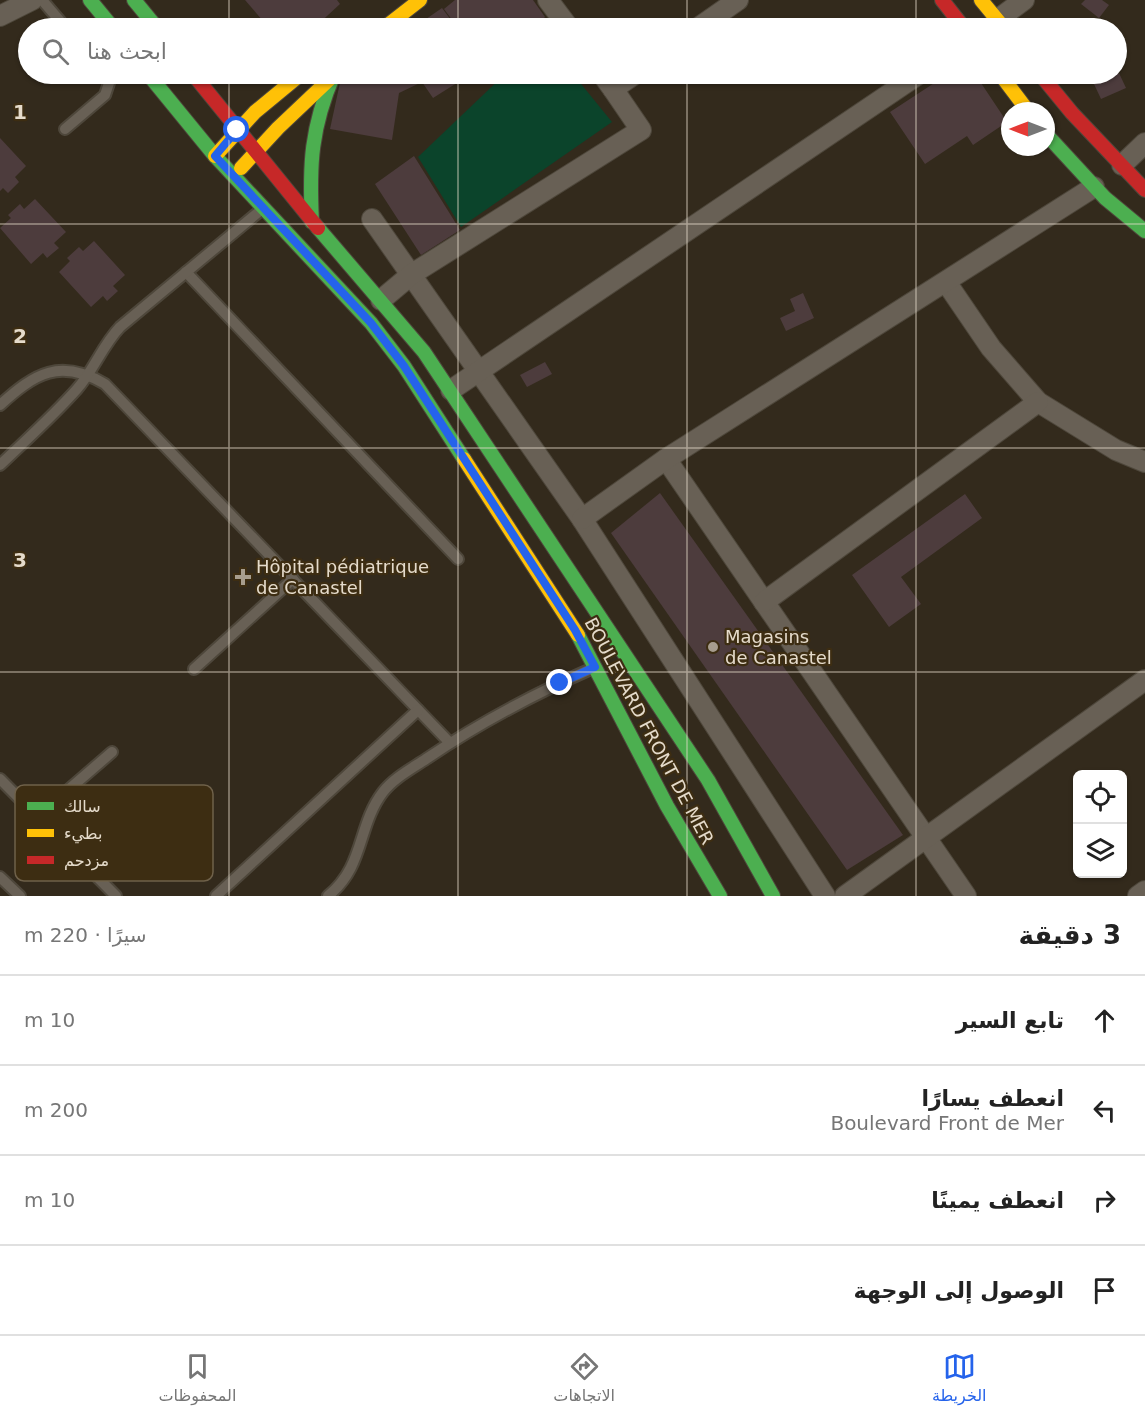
<!DOCTYPE html>
<html lang="ar">
<meta charset="utf-8">
<style>
body{margin:0;font-family:"DejaVu Sans",Vazirmatn,sans-serif;background:#f6f6f6;color:#222;direction:rtl}
.controls{position:absolute;right:18px;bottom:18px;display:grid;overflow:hidden;border-radius:9px;box-shadow:0 2px 4px #0004}
.controls button{width:54px;height:54px;display:grid;place-items:center;padding:0;border:0;border-bottom:2px solid #e0e0e0;background:#fff;color:#222;font:30px sans-serif}
.compass{position:absolute;left:1001px;top:102px;width:54px;height:54px;border-radius:50%;background:#fff;box-shadow:0 2px 4px #0004;rotate:270deg}
.stop{position:absolute;width:18px;height:18px;margin:-14px;border:4px solid #2563eb;border-radius:50%;background:#fff}
.stop.end{background:#2563eb;border-color:#fff;box-shadow:0 2px 6px #0008}
.list{margin:0;padding:0;list-style:none}
h2{display:flex;justify-content:space-between;align-items:center;height:78px;margin:0;padding:0 24px;font-size:26px}
h2 small{font-size:20px;font-weight:400;color:#767676}
.list li{display:grid;grid-template-columns:39px 1fr auto;gap:18px;align-items:center;box-sizing:border-box;height:90px;padding:0 24px;border-top:2px solid #e0e0e0}
.list b{display:block;font-size:22px;white-space:nowrap}
.list p{margin:0;font-size:20px;white-space:nowrap;color:#767676}
.list em{font-size:20px;font-style:normal;color:#767676}
.icon{flex:none;width:33px;height:33px;fill:none;stroke:currentColor;stroke-width:2;stroke-linecap:round;stroke-linejoin:round}
.map{position:relative;flex:none;width:1145px;height:896px;overflow:hidden;direction:ltr}
.search{position:absolute;background:#fff;box-shadow:0 2px 4px #0004;left:18px;right:18px;top:18px;height:66px;display:flex;align-items:center;gap:15px;box-sizing:border-box;padding:0 21px;border-radius:33px;color:#767676;font-size:22px}
.sheet{height:438px;background:#fff}
nav{display:flex;justify-content:space-around;align-items:center;box-sizing:border-box;height:84px;border-top:2px solid #e0e0e0;background:#fff;font-size:16px;color:#767676}
nav a{display:grid;justify-items:center;gap:3px}
nav .on{color:#2563eb}
.map>svg:first-child{display:block}
</style>
<div class="map">
<svg width="1145" height="896" viewBox="0 0 1145 896">
<rect width="100%" height="100%" fill="#332a1c"/>
<path fill="#0b442b" d="M 505,74 L 573,74 L 612,122 L 461,227 L 418,157 Z"/>
<g fill="#4d3c3d">
<path d="M 245,0 L 337,0 L 340,4 L 314,28 L 269,28 Z"/>
<path d="M 455,0 L 533,0 L 545,17 L 535,28 L 458,28 L 444,9 Z"/>
<path d="M 1085,0 L 1102,0 L 1109,5 L 1099,18 L 1081,4 Z"/>
<path d="M 442,8 L 457,28 L 413,28 Z"/>
<path d="M 1119,73 L 1126,88 L 1101,99 L 1094,84 Z"/>
<path d="M 369,74 L 456,74 L 460,81 L 433,98 L 422,82 L 399,93 L 392,140 L 330,129 L 341,78 L 364,77 Z"/>
<path d="M 948,74 L 975,74 L 1007,122 L 973,145 L 967,136 L 925,164 L 890,112 Z"/>
<path d="M 0,138 L 26,166 L 15,177 L 19,182 L 8,193 L 3,188 L 0,191 Z"/>
<path d="M 414,156 L 460,230 L 421,255 L 375,184 Z"/>
<path d="M 35,199 L 66,232 L 54,243 L 59,248 L 47,258 L 43,253 L 31,264 L 0,228 L 11,218 L 8,215 L 20,204 L 24,209 Z"/>
<path d="M 94,241 L 125,275 L 113,286 L 118,291 L 107,301 L 103,296 L 91,307 L 59,272 L 70,261 L 67,258 L 79,247 L 83,251 Z"/>
<path d="M 803,293 L 814,318 L 786,331 L 780,318 L 795,311 L 790,299 Z"/>
<path d="M 545,362 L 552,374 L 527,387 L 520,375 Z"/>
<path d="M 660,493 L 903,835 L 847,870 L 611,533 Z"/>
<path d="M 965,494 L 982,518 L 901,577 L 921,604 L 889,627 L 852,575 Z"/>
</g>
<g fill="none" stroke-linecap="round" stroke-linejoin="round">
<defs>
<g id="lane">
<path d="M 42,0 L 66,28"/>
<path d="M 65,129 L 105,95 L 109,83 L 105,74"/>
<path d="M 186,272 L 458,559"/>
<path d="M 0,405 C 35,373 60,358 105,384 L 450,743"/>
<path d="M 0,465 C 26,440 53,416 77,389 C 94,370 102,346 120,327 L 261,210"/>
<path d="M 194,669 L 293,579"/>
<path d="M 0,779 L 116,896"/>
<path d="M 38,816 L 112,752"/>
<path d="M 0,877 L 20,896"/>
<path d="M 216,896 L 418,710"/>
<path d="M 328,896 C 365,866 357,826 383,792 C 394,778 411,769 426,759 C 478,724 534,694 591,669"/>
</g>
<g id="street">
<path d="M 548,0 L 569,28"/>
<path d="M 0,16 L 32,0"/>
<path d="M 997,20 L 1024,0"/>
<path d="M 698,28 L 738,0"/>
<path d="M 602,74 L 613,89"/>
<path d="M 1122,165 L 1145,143"/>
<path d="M 372,219 L 582,519 L 825,896"/>
<path d="M 946,282 L 991,348 L 1038,402 L 1116,450 L 1145,462"/>
<path d="M 381,300 L 412,274 L 641,130 L 613,89 L 635,74"/>
<path d="M 451,390 L 919,74"/>
<path d="M 666,459 L 966,896"/>
<path d="M 582,519 L 666,459 L 1094,187"/>
<path d="M 764,602 L 1038,402"/>
<path d="M 845,896 L 1145,680"/>
<path d="M 1138,896 L 1145,891"/>
</g>
<g id="fast">
<path d="M 90,0 L 113,28"/>
<path d="M 134,0 L 157,28"/>
<path d="M 148,74 L 215,156 L 371,323 L 404,366 L 464,459"/>
<path d="M 235,74 L 294,74"/>
<path d="M 1046,134 L 1105,198 L 1145,231"/>
<path d="M 312,222 C 309,165 311,127 334,74"/>
<path d="M 318,228 L 424,352 L 708,780 L 773,896"/>
<path d="M 578,635 L 667,806 L 720,896"/>
</g>
<g id="slow">
<path d="M 981,0 L 1004,28"/>
<path d="M 384,28 L 420,0"/>
<path d="M 1000,74 L 1028,111"/>
<path d="M 215,156 L 255,112 L 301,74"/>
<path d="M 241,168 L 278,128 L 335,74"/>
<path d="M 464,459 L 578,635"/>
</g>
<g id="jam">
<path d="M 942,0 L 964,28"/>
<path d="M 193,74 L 318,228"/>
<path d="M 1040,74 L 1072,113 L 1145,190"/>
</g>
</defs>
<use href="#lane" stroke="#4e473b" stroke-width="14"/>
<use href="#street" stroke="#4e473b" stroke-width="22"/>
<use href="#fast" stroke="#4e473b" stroke-width="16"/>
<use href="#slow" stroke="#4e473b" stroke-width="16"/>
<use href="#jam" stroke="#4e473b" stroke-width="16"/>
<use href="#lane" stroke="#686055" stroke-width="10"/>
<use href="#street" stroke="#686055" stroke-width="20"/>
<use href="#fast" stroke="#4caf50" stroke-width="14"/>
<use href="#slow" stroke="#ffc107" stroke-width="14"/>
<use href="#jam" stroke="#c62828" stroke-width="14"/>
</g>
<g fill="none" stroke-linecap="round" stroke-linejoin="round">
<path stroke="#2563eb" stroke-width="8" d="M 237,130 L 215,156 L 371,323 L 404,366 L 575,630 L 595,667 L 560,683"/>
</g>
<path fill="none" stroke="#e5dbcb" stroke-width="1.5" stroke-opacity="0.55" d="M 229,0 L 229,28M 458,0 L 458,28M 687,0 L 687,28M 916,0 L 916,28M 229,74 L 229,896M 458,74 L 458,896M 687,74 L 687,896M 916,74 L 916,896M 0,224 L 1145,224M 0,448 L 1145,448M 0,672 L 1145,672"/>
<g fill="#a79d8e" stroke="#3d2d12" stroke-width="2">
<path d="M240 568h6v6h6v6h-6v6h-6v-6h-6v-6h6z"/>
<circle cx="713" cy="647" r="6"/>
</g>
<g text-anchor="middle" stroke-width="4.5" stroke-linejoin="round" paint-order="stroke">
<g font-size="18" fill="#e5dbcb" stroke="#3d2d12" text-anchor="start">
<text x="256" y="573">Hôpital pédiatrique<tspan x="256" dy="21">de Canastel</tspan></text>
<text x="725" y="643">Magasins<tspan x="725" dy="21">de Canastel</tspan></text>
</g>
<g font-size="18" fill="#e5dbcb" stroke="#3d2d12">
<text transform="translate(649 731) rotate(62)" y="6">BOULEVARD FRONT DE MER</text>
</g>
</g>
<rect x="15" y="785" width="198" height="96" rx="9" fill="#3d2d12" stroke="#6f614a" stroke-width="1.5"/>
<rect x="27" y="802" width="27" height="8" fill="#4caf50"/>
<rect x="27" y="829" width="27" height="8" fill="#ffc107"/>
<rect x="27" y="856" width="27" height="8" fill="#c62828"/>
<g font-size="16" fill="#e5dbcb">
<text x="64" y="812">سالك</text>
<text x="64" y="839">بطيء</text>
<text x="64" y="866">مزدحم</text>
</g>
<g font-size="20" text-anchor="middle" font-weight="bold" fill="#e5dbcb" stroke="#3d2d12" stroke-width="4.5" stroke-linejoin="round" paint-order="stroke">
<text x="20" y="119">1</text>
<text x="20" y="343">2</text>
<text x="20" y="567">3</text>
</g>
</svg>
<div class="controls">
<button><svg class="icon" aria-label="locate" viewBox="0 0 24 24"><circle cx="12" cy="12" r="6"/><path d="M12 2v4M12 18v4M2 12h4M18 12h4"/></svg></button>
<button><svg class="icon" aria-label="layers" viewBox="0 0 24 24"><path d="M12 4l9 5-9 5-9-5zM3 14l9 5 9-5"/></svg></button>
</div>
<svg class="compass" viewBox="-18 -18 36 36"><path d="M0-13l5 13h-10z" fill="#e53935"/><path d="M0 13l5-13h-10z" fill="#767676"/></svg>
<div class="stop" style="left:237px;top:130px"></div>
<div class="stop end" style="left:560px;top:683px"></div>
<div class="search"><svg class="icon" aria-label="search" viewBox="0 0 24 24"><circle cx="10" cy="10" r="6"/><path d="M15 15l6 6"/></svg>ابحث هنا</div>
</div>
<section class="sheet">
<h2>3 دقيقة<small>سيرًا · 220 m</small></h2>
<ul class="list">
<li><svg class="icon" aria-label="ahead" viewBox="0 0 24 24"><path d="M12 20V5M6 11l6-6 6 6"/></svg><div><b>تابع السير</b></div><em>10 m</em></li>
<li><svg class="icon" aria-label="left" viewBox="0 0 24 24"><path d="M17 20v-9H6M10 6l-5 5 5 5"/></svg><div><b>انعطف يسارًا</b><p>Boulevard Front de Mer</p></div><em>200 m</em></li>
<li><svg class="icon" aria-label="right" viewBox="0 0 24 24"><path d="M7 20v-9h11M14 6l5 5-5 5"/></svg><div><b>انعطف يمينًا</b></div><em>10 m</em></li>
<li><svg class="icon" aria-label="arrive" viewBox="0 0 24 24"><path d="M6 21V4h12l-3 4 3 4H6"/></svg><div><b>الوصول إلى الوجهة</b></div></li>
</ul>
</section>
<nav>
<a class="on"><svg class="icon" aria-label="map" viewBox="0 0 24 24"><path d="M3 6l6-2 6 2 6-2v14l-6 2-6-2-6 2zM9 4v14M15 6v14"/></svg>الخريطة</a>
<a><svg class="icon" aria-label="directions" viewBox="0 0 24 24"><path d="M12 3l9 9-9 9-9-9zM9 14v-3h6M13 9l2 2-2 2"/></svg>الاتجاهات</a>
<a><svg class="icon" aria-label="saved" viewBox="0 0 24 24"><path d="M7 4h10v16l-5-4-5 4z"/></svg>المحفوظات</a>
</nav>
